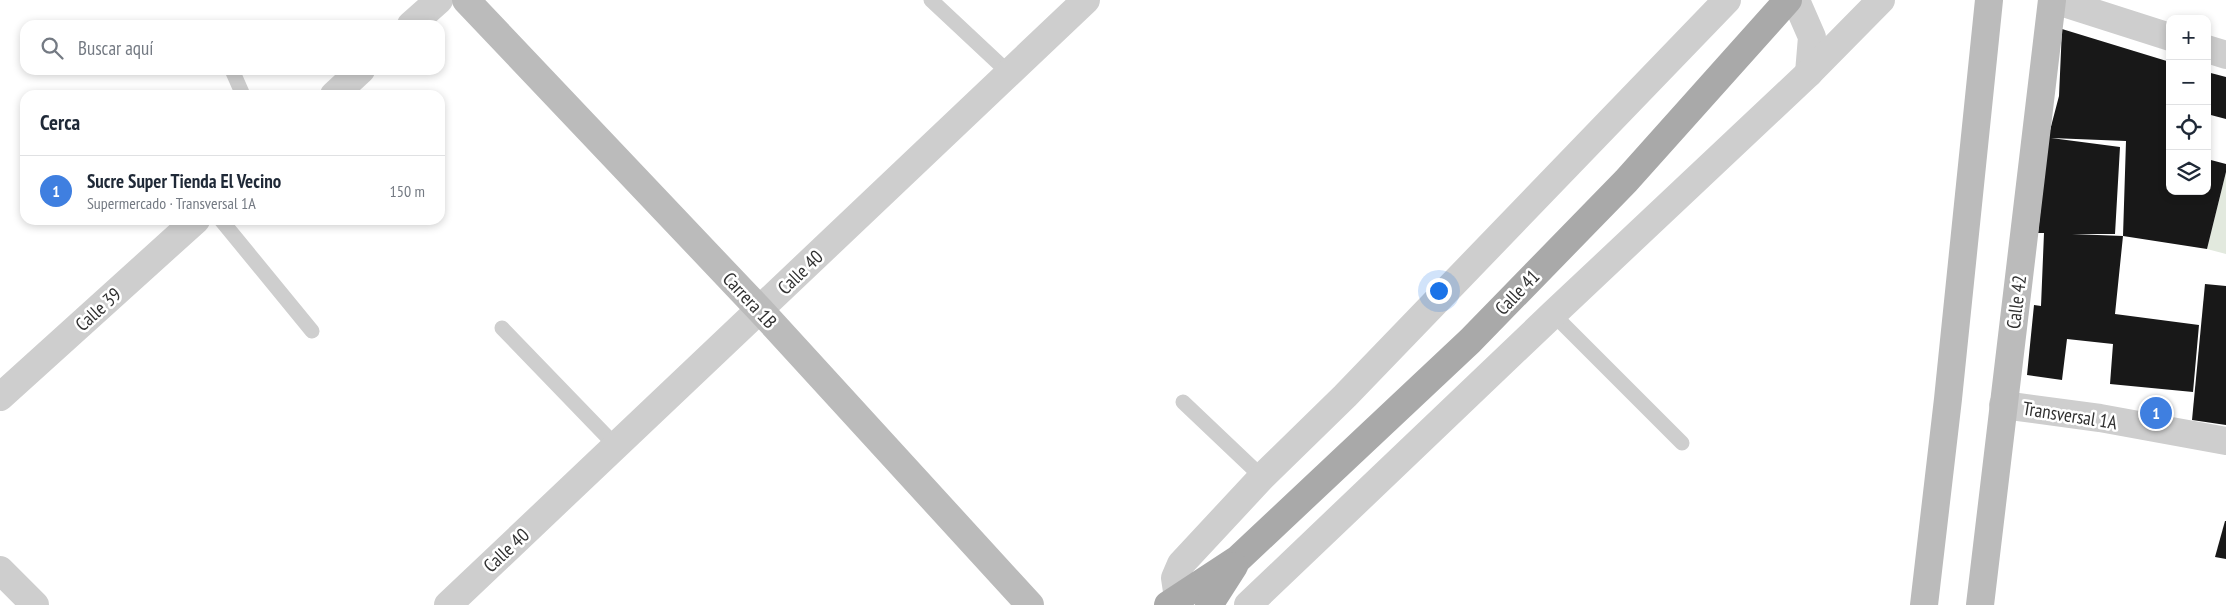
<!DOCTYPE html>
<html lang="es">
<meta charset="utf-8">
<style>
body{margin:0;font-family:"PT Sans Narrow",sans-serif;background:#f2f2f3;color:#1f2937}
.controls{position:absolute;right:15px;top:15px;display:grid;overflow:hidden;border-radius:10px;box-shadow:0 2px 8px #0003}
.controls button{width:45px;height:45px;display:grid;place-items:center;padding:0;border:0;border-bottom:1px solid #e0e1e3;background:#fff;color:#1f2937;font:25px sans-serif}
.you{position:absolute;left:1438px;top:290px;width:18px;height:18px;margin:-12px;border:4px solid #fff;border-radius:50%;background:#1a73e8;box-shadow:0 0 0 8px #1a73e833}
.badge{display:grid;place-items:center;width:32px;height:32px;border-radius:50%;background:#b45309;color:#fff;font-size:16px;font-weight:700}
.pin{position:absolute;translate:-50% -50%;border:2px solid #fff;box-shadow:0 1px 5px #0006}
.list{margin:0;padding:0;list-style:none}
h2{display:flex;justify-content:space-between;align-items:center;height:65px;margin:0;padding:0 20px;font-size:21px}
h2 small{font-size:16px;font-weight:400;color:#747a83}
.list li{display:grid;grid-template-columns:32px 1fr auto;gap:15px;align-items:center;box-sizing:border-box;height:70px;padding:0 20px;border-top:1px solid #e0e1e3}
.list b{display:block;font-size:19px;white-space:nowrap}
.list p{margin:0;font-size:16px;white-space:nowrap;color:#747a83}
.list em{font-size:16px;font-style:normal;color:#747a83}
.icon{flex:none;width:28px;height:28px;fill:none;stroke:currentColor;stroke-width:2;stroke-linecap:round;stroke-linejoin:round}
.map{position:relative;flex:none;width:2226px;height:605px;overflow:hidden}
.search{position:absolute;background:#fff;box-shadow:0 2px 8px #0003;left:20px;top:20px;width:425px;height:55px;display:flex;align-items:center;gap:12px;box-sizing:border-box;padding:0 18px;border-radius:15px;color:#747a83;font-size:19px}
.panel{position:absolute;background:#fff;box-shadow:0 2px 8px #0003;left:20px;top:90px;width:425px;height:135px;border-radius:15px}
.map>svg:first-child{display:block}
</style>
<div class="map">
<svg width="2226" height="605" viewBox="0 0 2226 605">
<rect width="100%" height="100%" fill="#fff"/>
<path fill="#e2e9de" d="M 2226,172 L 2226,254 L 2207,249 Z"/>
<g fill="#181818">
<path d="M 2062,29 L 2170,62 L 2170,191 L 2207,191 L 2207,159 L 2226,164 L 2226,172 L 2207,249 L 2123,236 L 2126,141 L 2051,138 L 2120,147 L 2115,234 L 2072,234 L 2123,236 L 2115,314 L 2199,325 L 2193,392 L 2110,384 L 2113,344 L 2067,339 L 2062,380 L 2027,375 L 2034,305 L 2041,306 L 2044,233 L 2038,233 L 2048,138 L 2059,96 Z"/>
<path d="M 2207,72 L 2226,77 L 2226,119 L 2207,114 Z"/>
<path d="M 2205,284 L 2226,286 L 2226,425 L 2192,420 Z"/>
<path d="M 2225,521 L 2226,521 L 2226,559 L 2215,557 Z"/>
</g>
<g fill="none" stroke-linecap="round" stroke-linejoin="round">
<g stroke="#cecece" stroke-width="15">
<path d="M 931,0 L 1009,73"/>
<path d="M 232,70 L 243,95"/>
<path d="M 221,220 L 312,331"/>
<path d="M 1553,314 L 1682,443"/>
<path d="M 502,328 L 616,446"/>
<path d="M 1183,402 L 1262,477"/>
</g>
<g stroke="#cecece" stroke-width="28">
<path d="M 1791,0 L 1798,5 L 1812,37 L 1809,73"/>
<path d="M 2054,0 L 2170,37"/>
<path d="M 411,25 L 439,0"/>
<path d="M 2207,49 L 2226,55"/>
<path d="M 334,95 L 361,70"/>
<path d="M 0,397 L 196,220"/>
<path d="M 2003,405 L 2100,418 L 2226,441"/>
<path d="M 0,570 L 35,605"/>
<path d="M 1178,598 L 1175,578 L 1181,564 L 1262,477 L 1345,396 L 1727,0"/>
<path d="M 448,605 L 1086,0"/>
<path d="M 1248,605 L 1553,314 L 1809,73 L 1881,0"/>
</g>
<g stroke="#bbb" stroke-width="28">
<path d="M 466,0 L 760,310 L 1030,605"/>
<path d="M 1924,605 L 1948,399 L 1989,0"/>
<path d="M 1980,605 L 2052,0"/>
</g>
<g stroke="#a9a9a9" stroke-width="28">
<path d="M 1168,605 L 1238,559 L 1470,341 L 1626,181 L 1788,0"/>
<path d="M 1209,605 L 1234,566"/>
</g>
</g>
<g text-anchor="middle" stroke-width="5" stroke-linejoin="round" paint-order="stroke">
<g font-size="19" fill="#313131" stroke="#fff">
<text transform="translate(800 272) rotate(-44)" y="7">Calle 40</text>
<text transform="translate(1517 292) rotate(-46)" y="7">Calle 41</text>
<text transform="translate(750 300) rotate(47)" y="7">Carrera 1B</text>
<text transform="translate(2016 302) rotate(-83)" y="7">Calle 42</text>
<text transform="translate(98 309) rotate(-42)" y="7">Calle 39</text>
<text transform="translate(2070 415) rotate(9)" y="7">Transversal 1A</text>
<text transform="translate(506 550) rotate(-43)" y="7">Calle 40</text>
</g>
</g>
</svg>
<div class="controls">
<button>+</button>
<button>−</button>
<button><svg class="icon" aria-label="locate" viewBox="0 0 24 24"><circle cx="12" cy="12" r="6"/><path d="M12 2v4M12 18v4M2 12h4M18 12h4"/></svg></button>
<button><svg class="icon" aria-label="layers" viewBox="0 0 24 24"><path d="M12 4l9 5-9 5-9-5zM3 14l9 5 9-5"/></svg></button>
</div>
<div class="you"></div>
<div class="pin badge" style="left:2156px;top:413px;background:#3f7fe0">1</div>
<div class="search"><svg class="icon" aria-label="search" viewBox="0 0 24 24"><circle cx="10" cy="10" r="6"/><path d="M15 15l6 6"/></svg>Buscar aquí</div>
<section class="panel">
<h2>Cerca<small></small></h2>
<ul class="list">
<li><span class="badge" style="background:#3f7fe0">1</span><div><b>Sucre Super Tienda El Vecino</b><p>Supermercado · Transversal 1A</p></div><em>150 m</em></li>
</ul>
</section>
</div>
